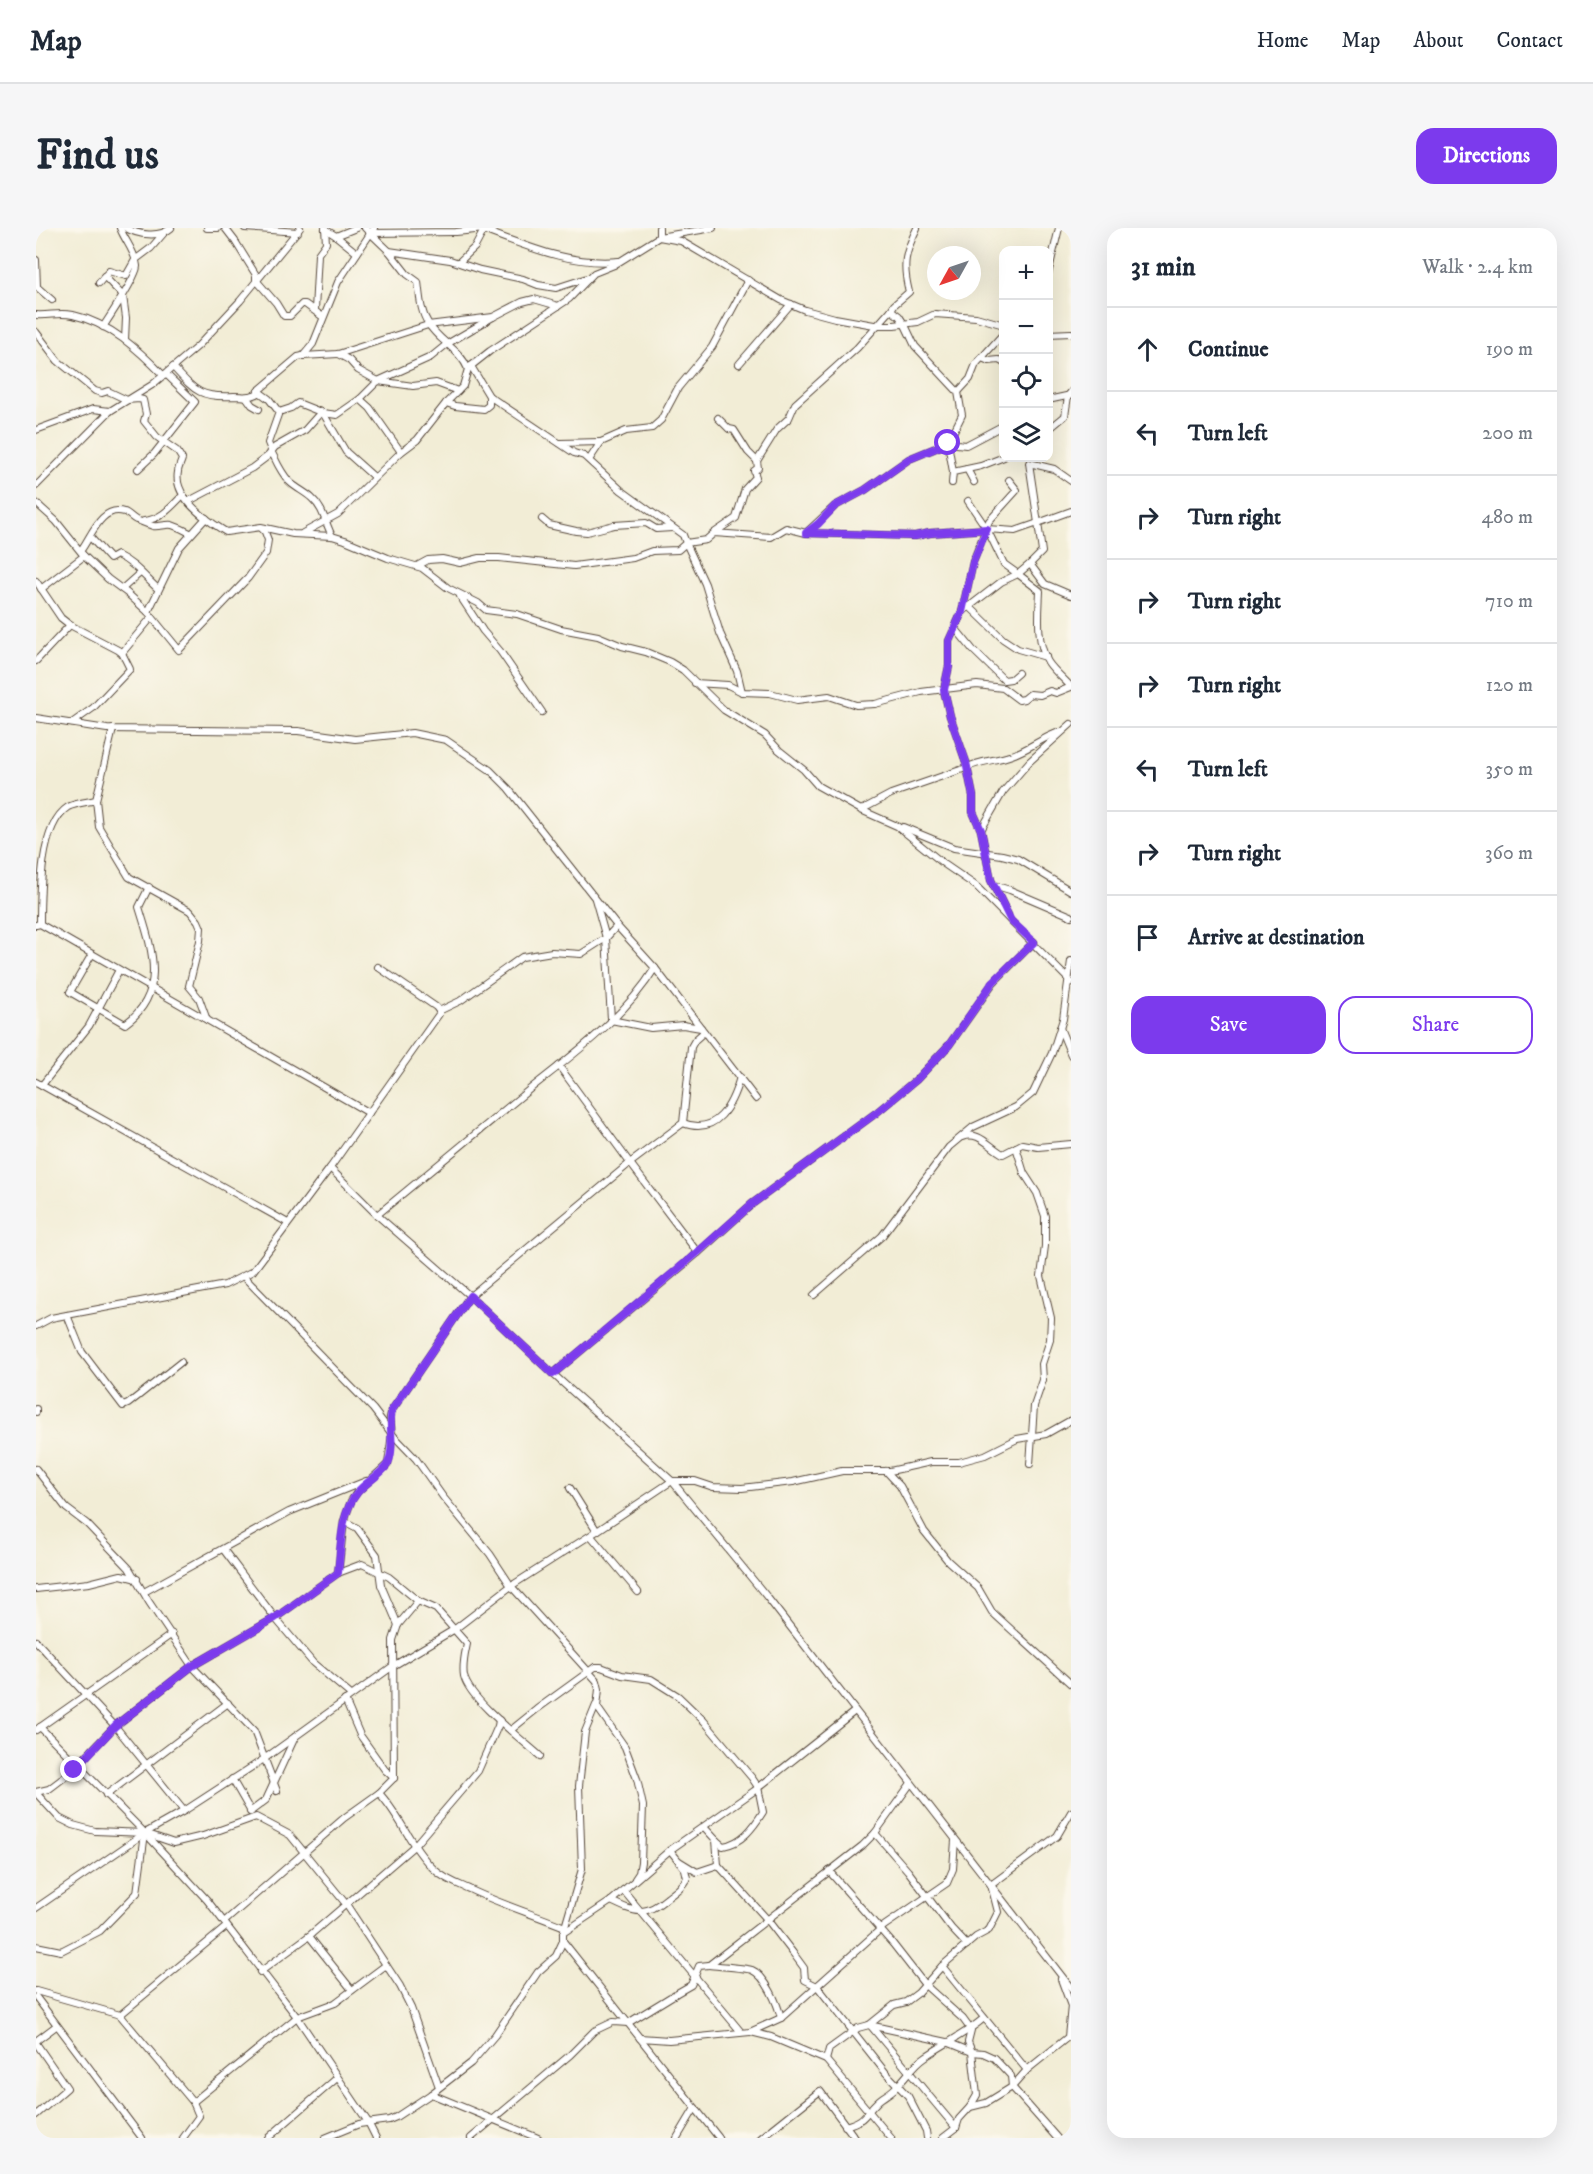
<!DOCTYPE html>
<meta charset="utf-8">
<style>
body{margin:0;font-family:"IM FELL DW Pica",serif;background:#f6f6f7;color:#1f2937}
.controls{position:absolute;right:18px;top:18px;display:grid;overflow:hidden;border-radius:12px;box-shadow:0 6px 24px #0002}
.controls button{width:54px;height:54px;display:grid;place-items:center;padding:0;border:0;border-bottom:2px solid #e0e1e3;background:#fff;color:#1f2937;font:30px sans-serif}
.compass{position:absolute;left:891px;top:18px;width:54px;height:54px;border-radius:50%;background:#fff;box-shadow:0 6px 24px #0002;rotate:230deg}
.stop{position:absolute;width:18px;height:18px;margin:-14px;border:4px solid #7c3aed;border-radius:50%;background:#fff}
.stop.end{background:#7c3aed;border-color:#fff;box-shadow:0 2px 6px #0008}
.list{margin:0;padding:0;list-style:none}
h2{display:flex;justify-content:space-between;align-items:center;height:78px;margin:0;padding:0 24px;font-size:26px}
h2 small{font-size:20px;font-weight:400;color:#747a83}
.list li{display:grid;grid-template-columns:39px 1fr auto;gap:18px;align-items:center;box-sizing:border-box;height:84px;padding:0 24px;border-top:2px solid #e0e1e3}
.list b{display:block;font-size:22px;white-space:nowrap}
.list em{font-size:20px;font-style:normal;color:#747a83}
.actions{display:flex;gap:12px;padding:18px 24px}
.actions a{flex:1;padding:14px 0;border:2px solid #7c3aed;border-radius:18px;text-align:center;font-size:21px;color:#7c3aed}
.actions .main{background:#7c3aed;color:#fff}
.icon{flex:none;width:33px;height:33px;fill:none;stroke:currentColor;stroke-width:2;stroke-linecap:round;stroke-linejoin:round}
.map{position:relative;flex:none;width:1035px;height:1910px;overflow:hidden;border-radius:18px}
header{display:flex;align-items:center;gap:36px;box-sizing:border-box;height:84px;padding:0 30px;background:#fff;border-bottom:2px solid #e0e1e3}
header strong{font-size:28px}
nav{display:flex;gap:33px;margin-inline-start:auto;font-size:21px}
.intro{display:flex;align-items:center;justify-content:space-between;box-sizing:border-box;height:144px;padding:0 36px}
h1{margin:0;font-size:42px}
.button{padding:15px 27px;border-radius:18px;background:#7c3aed;color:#fff;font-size:21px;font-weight:700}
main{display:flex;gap:36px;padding:0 36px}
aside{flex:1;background:#fff;border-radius:18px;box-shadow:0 6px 24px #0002}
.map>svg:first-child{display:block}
</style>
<header>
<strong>Map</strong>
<nav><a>Home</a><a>Map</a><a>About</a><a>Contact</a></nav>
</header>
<div class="intro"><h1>Find us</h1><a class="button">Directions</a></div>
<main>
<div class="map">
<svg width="1035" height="1910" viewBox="0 0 1035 1910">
<rect width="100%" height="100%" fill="#fbf7ec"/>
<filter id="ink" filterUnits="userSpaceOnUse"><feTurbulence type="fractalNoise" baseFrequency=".0167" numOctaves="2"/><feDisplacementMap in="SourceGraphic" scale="12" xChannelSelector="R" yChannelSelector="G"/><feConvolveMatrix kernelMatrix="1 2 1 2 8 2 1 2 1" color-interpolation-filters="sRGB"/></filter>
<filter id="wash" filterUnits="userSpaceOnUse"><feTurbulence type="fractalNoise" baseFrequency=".008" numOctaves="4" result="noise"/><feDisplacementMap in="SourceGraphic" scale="24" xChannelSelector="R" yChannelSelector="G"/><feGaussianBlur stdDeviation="1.35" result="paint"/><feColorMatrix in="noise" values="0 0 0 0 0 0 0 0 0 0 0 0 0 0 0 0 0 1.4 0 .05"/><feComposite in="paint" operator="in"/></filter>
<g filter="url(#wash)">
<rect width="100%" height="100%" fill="#f2edd6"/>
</g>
<g filter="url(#ink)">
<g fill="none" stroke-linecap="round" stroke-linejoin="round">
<defs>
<g id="street">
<path d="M 90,0 C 102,7 124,10 135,0"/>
<path d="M 171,0 L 182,0"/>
<path d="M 189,0 L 199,13 L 220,47 L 220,52 L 240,75 L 248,88 L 254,88 L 266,76 L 269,76 L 287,89"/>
<path d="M 209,0 L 262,4"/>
<path d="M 329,0 L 353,23 L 414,32 L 444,42 L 487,51 L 502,57 L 520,60 L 551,50"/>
<path d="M 623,0 L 623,9 L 677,0"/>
<path d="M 289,1 L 300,8 L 320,0"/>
<path d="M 447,2 C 491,18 535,38 583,33"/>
<path d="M 336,5 L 420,4 L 458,0"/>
<path d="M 300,8 L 321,25"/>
<path d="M 353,23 L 371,46 L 382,54 C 384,68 384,83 392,95 C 402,113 424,121 432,141 L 435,138"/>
<path d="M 0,32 L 1,59 L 16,72"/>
<path d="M 423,34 L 439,19 L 449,0"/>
<path d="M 1012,46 L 1023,0"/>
<path d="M 68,48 L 87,68 L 90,90 L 89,112"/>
<path d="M 63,55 L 73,43 L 90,48 L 99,32 L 115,20 L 128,5"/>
<path d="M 279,82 L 282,26 L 290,15 L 289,0"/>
<path d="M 855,82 L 858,77 L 873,64 C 866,36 869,25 881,0"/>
<path d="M 0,87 C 13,88 24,84 37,87 C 74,95 103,122 128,148"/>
<path d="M 67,99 C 73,90 102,46 101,38 C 99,23 89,13 84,0"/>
<path d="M 0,104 L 22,133 L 59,163 L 66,165 L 72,163 L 91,172 L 103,171 L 107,172 L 110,186 L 108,193 L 121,209 L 141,223 L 146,231 C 145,235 142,240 142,244 C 137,270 172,293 190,304 L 225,299 L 257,306 L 296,308 L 309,312 L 352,330 L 386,340 L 412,360 L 442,375 L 450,382 L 481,386 L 525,401 L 562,408 L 586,418 L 610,424 L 634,434 L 647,442 L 688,482 L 729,507 L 743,522 L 768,542 L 782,558 L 825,582 L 861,598 L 908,636 L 940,658 L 1035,754"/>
<path d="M 1012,106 L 1035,105"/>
<path d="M 302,126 L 313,132 L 322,142 L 342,153 L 377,158 L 400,155 L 422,163"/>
<path d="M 267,128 L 302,126 L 392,97 L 457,89 L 486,74 L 498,71 L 522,78"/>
<path d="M 946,130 L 953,133 L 963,132 L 968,135"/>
<path d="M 703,136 L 755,76"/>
<path d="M 137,139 C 159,163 164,170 198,168 C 207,168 212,170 221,166 L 222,163 L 233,171 L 243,184 L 255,180 L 262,175 L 287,185 L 301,187 L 324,171 L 342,153 L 395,129 L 411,116 L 457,89"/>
<path d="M 222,163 L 262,129 L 267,128 L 277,116 L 302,54 L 338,0"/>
<path d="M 922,164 L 934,151 L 940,136 L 968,105"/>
<path d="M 453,168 L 435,138 L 454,123 L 533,71 L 558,45 L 578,37 L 623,9 L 645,13 L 745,72 L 769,82 L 799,90 L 838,97 L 858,97 L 882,94 L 899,86 L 940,89 L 968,97"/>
<path d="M 211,170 L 216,177 L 223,181"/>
<path d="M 1012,172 L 1035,167"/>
<path d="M 410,175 L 427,158 L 432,141"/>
<path d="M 243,184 L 232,215 C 236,226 247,249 256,256 C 266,264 278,268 285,282 C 289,290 292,300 296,308"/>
<path d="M 287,185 L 310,224 L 338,249"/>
<path d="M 682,190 L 693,201 L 698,202 L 712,224 L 721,233"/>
<path d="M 0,202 L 57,181 L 74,183"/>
<path d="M 1012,202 L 1029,188 L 1032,168 L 1035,164"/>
<path d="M 524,215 L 565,214"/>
<path d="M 365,224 L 381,212 L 410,175 L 419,178 L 448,181 L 453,177 L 453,168 L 538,225 L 548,228 L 585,262 L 647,307 L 650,315 L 642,322 L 616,323 L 597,330 L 538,338 L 463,330 L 444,330 L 424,335 L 406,331 L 392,332 L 381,338"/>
<path d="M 553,232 L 565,214 L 590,203 L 616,200 L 625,192 L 642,160 L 676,119 L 712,52"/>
<path d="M 102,241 L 118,226 L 159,174 L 130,146"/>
<path d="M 931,241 L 945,238 L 968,229"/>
<path d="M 917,244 L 912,215 L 930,217 L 968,197"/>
<path d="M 1035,253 L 1018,241 L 993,235 L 1002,295 L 1035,283"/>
<path d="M 916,255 L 917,244 L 931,241 L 938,254"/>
<path d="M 0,258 L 74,183 L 116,157 L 162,118 L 204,73 L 264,0"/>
<path d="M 153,273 L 216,240 L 232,228 L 239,219 L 269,202 L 285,184"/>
<path d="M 932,273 L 951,301 L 968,336 L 982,346 L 994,336 L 1009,356 L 1035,367"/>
<path d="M 0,275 L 20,293 L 48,328 L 72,351 L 91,365 L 112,384 L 143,422 L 212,350 L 230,325 L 232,312 L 229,304 L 225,300"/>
<path d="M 506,291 L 513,297 L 540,303 L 551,304 L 578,297 L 610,295 L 620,301 L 636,300"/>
<path d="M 108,293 C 126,291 135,279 147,267"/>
<path d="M 267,305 L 302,286 L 365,224 L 334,180 L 324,171"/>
<path d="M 678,305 L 700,290 L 709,261 L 720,249 L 718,243 L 722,240 L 721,233 L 741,201 L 753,190 L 759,176 L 821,120 L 855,82 L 863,88 L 870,99 L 879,118 L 922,164 L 926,187 L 912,215 L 873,231 L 829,262 L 799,278 L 770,305 L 750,300 L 735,309 L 678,305 L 670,312 L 650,315 L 669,356 L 684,405 L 701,443 L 706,464"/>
<path d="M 770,305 L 879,308 L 894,305 L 951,301 L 979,303 L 1002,295 L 1006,324 L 994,336"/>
<path d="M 55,310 L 74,331 L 81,327 C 98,335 108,348 122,361"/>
<path d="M 45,322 C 55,309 65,277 88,284 C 92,285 96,290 100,292 C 103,293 114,297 117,298 C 123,299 130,296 136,297 C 142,299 149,302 154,305"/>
<path d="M 0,353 L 25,390 L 34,397 L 82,422 L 86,425 L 94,441 L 57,480 L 36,495"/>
<path d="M 5,361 L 48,328"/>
<path d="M 86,361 L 104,345"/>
<path d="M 424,368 L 447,403 L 464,423 L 506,484"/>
<path d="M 934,379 L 967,411 L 982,421 L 1010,429"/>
<path d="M 112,384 L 143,320 L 170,290"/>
<path d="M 919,400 L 937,422 L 968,452 L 975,451 L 982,445"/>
<path d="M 86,425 L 115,390"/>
<path d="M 0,433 L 34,397"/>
<path d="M 659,455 L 692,457 L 706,464 L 734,465 L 761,472 L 793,468 L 820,477 L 839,476 L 885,464 L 941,457 L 967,460 L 983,472 L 988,471 L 994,466 L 1004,467 L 1014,463 L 1020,465 L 1035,459 C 1028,451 1018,443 1012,434 C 1000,413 1003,387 1004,363 L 982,346 L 965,354 L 926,384"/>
<path d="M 0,490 L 71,501 L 262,503 L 319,511 L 376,505 L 410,512 L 454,542 L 472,560 L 581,698 L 619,740 L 720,871"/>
<path d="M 60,572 L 63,599 L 93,649 L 154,683 L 162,693 L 165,700 L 164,713 L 153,758 L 163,770 L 171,792"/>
<path d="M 825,582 L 855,566 L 930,540 C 944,532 961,533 976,527 C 993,521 1006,510 1023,504"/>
<path d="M 867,599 L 918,620 L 966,627 L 982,631 L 1035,663"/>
<path d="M 945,602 L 937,584 L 937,568 L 930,534 L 914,488 L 908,462 L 913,438 L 913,413 L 926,384 L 937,334 L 953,293 L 981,262 L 973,252"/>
<path d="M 957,657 L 974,662 L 1035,688"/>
<path d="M 559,671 L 570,710 L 575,791"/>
<path d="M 972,687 L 955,652 L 945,602 L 967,564 L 993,534 L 1035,496"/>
<path d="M 4,696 C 4,665 4,597 32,579 C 39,575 52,574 60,572 L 77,501"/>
<path d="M 0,697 L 4,696 L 333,885"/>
<path d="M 56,726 L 34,764 L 89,796 C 132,765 116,721 103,679 L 113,659"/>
<path d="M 403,783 L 424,773 L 486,729 L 516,724 L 545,726 L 570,710 L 581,698"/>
<path d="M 575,792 L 615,800 L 647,797 L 665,800"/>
<path d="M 1024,800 L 1035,827"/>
<path d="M 523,838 L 594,935 L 662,1025"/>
<path d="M 0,854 L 252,995"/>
<path d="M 6,857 L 53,798 L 83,742"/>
<path d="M 647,895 C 681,908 696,877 704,849"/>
<path d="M 926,909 C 943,902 953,919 967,926 L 986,916 L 1002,919 L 1035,916"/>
<path d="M 980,919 L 988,945 L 1001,965 L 1009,988 L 1009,1018 L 1005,1048 L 1015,1090 L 1014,1112 L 1006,1136 L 1007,1152 L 998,1178 L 994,1236"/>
<path d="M 294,940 L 341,987 L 434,1068 L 517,1146 L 636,1253 L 731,1369 L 1035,1760"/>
<path d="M 341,987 C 392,945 443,903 494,861 C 538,826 589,789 619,740"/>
<path d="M 208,1049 L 337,1181 L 356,1206 L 380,1231 L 407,1269 L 454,1326 L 475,1358 L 561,1453 L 563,1461 L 561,1479 L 589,1519 L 601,1551 L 607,1578 L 605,1634 L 603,1645 L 599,1651"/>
<path d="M 778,1067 L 846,1008 L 913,919 L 937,899 L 980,879 L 997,865 L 1016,825 L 1027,791 L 1035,733"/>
<path d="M 31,1087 L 46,1124 L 87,1178 L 92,1176 L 145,1134"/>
<path d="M 0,1098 L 15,1090 L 189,1057 L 217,1043 L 294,940 L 403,786 L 403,783 L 400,779 L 342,739"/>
<path d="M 517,1146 L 662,1025 L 716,976 L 840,885 L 880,852 L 913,817 L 957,755 L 998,714"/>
<path d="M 0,1181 L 0,1184"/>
<path d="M 0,1241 L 30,1280 L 51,1296 L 93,1340 L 113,1374 L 156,1438 L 218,1503 L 241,1563"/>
<path d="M 850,1243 L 864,1258 L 888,1303 L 912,1333 L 942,1360 L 956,1384 L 1035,1456"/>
<path d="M 534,1260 L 561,1303"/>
<path d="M 308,1293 L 321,1300 L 341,1327 L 345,1357 L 362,1397"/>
<path d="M 555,1308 L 602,1364"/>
<path d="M 187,1321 L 239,1390 L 277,1435 L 315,1467"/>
<path d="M 302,1345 L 308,1293 L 315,1273 L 322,1263 L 352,1236 L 356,1206 L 354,1189 L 356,1182 L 434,1068 L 594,935 L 647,895 L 655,819 L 659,812 L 668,804"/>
<path d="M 0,1361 L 53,1355 L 85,1347 L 101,1351"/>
<path d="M 108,1364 L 253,1284 L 330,1253"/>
<path d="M 0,1413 L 79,1498 L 148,1583"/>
<path d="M 309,1472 L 324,1507 L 349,1542 L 358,1550 L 343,1565 C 365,1588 375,1621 400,1643 C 410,1652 422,1656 433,1661 C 464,1676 497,1686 529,1699 L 527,1705"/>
<path d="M 4,1499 L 109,1605 L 171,1672 L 261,1789 L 332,1894 L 340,1910"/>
<path d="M 0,1502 L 136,1406"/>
<path d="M 475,1502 L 501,1481 L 559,1439 L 565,1439 L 586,1447 L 615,1451 L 642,1468 L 668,1493 L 716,1550 L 722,1559 L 727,1584 C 717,1600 706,1615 687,1618 L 680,1612"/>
<path d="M 358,1550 L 357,1412 L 362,1397 L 382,1373"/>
<path d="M 196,1551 L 215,1584"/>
<path d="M 0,1564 L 13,1561 L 34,1545 L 79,1498 L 156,1438 L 239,1390 L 302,1345 L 326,1336 L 353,1349 L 382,1373 L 400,1381 L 431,1416 C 429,1426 426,1437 428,1448 C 433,1471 485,1511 504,1528"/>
<path d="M 0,1565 L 23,1590 L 37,1597 L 59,1603 L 109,1605 L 138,1615 L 167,1608 L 220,1589 L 254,1607 L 310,1676 L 364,1758 L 375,1780 L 403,1859"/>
<path d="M 70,1567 L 192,1475"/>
<path d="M 214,1584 L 230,1572 L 259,1509"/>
<path d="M 668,1599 L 680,1612 L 682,1637"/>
<path d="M 839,1605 L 872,1643 L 915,1700 L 931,1717"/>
<path d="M 643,1633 L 661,1644 L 682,1637 L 730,1690 L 757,1725 L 768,1740 L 769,1752 L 781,1758 L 850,1845 L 872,1868 L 890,1903 L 891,1910"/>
<path d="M 793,1643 L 857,1716 L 889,1757 L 927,1791 L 935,1802 L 932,1814 L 936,1824 L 941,1867 L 934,1879"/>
<path d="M 587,1662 L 705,1804"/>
<path d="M 575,1673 C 600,1685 609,1689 631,1670 C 640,1663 646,1659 651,1650 L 649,1641 L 634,1622"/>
<path d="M 0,1680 L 109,1605 L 148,1583 L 228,1531 L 357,1438 L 419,1401 L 475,1358 L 561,1303 L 636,1253 L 659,1253 L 677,1259 L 706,1260 L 757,1254 L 806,1243 L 854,1243 L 895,1234 L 923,1234 L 949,1227 L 981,1211 L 1010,1206 L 1035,1192"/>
<path d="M 188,1694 L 308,1590 L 343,1565"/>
<path d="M 529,1699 L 546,1641 L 543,1558 L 549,1504 L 560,1477"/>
<path d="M 273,1708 L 316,1762"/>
<path d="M 0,1718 L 25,1723 L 64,1703 L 101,1665 L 109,1605"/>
<path d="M 673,1737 C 681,1738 712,1740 716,1742 C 730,1748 742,1777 745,1790"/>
<path d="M 906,1738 L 991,1842"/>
<path d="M 224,1744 L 273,1708 L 378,1618 L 442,1543 L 462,1498 L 463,1492"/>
<path d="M 0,1763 L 84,1787 L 157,1874 L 261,1789 L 299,1775 L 350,1737"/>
<path d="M 0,1769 L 106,1910"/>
<path d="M 84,1787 L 190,1699"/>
<path d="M 833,1797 L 911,1814 L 936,1824 L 947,1825 L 958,1830 L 975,1848 L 976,1859 L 1021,1910"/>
<path d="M 834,1797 L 920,1900"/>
<path d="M 715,1804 L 735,1809 L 790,1832 L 855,1910"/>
<path d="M 604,1810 L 633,1812 L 714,1804 L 745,1790 L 848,1698 L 911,1655 L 917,1641 L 919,1612"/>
<path d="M 0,1813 L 20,1798"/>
<path d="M 0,1815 L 31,1860 L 0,1887"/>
<path d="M 790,1832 L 793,1821 L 822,1800 L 833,1797 L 858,1777 L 870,1774 L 882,1765 L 906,1738 L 940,1709 L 953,1702 L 962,1684 L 955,1657 L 1021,1608 L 1035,1584"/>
<path d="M 395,1866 L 502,1910"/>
<path d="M 809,1898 C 831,1892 827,1887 842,1873 C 847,1868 855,1865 860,1859 C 871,1849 877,1837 889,1829 C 909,1815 930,1806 948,1790"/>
<path d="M 147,1910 L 163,1888 L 157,1874"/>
<path d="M 232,1910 L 301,1850"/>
<path d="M 289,1910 L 323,1896 L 353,1892 L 360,1889 L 395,1866 L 435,1835 L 459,1807 L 502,1744 L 520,1728 L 527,1713"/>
<path d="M 435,1910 L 534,1827 L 558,1803 L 577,1794 L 592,1795 L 641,1765 L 655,1757 L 663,1738 L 673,1737 L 826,1618 L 839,1605 L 875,1555"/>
<path d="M 641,1910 L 659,1880"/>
<path d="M 683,1910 L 527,1713 L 527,1705 L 575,1673 L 634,1622 L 718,1563 L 819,1483"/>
<path d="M 725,1910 L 784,1863 L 819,1910"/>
<path d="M 907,1910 L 920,1900 L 923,1891 L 934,1879 L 950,1875 L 976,1859 L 991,1842 L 1032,1809 L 1035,1778 L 1025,1751"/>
</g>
</defs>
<use href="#street" stroke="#56473a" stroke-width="8"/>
<use href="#street" stroke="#fff" stroke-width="6"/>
</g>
</g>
<g fill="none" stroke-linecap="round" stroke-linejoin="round" filter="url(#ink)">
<path stroke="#7c3aed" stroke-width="8" d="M 38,1542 L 79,1498 L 156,1438 L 239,1390 L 302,1345 C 305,1319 304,1286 321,1265 C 329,1254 344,1248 351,1237 C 360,1222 352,1198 356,1182 L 434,1068 L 517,1146 L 662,1024 L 716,976 L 840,885 L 880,852 L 913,817 L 957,754 L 998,714 L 975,693 L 955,652 L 945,602 L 937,584 L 937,568 L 930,534 L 914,488 L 908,462 L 913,438 L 913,413 L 926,384 L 937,334 L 951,301 L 894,305 L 879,308 L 770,305 L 782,296 L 799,278 L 829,262 L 873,231 L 912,215"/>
</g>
</svg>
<div class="controls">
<button>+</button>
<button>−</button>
<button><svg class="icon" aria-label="locate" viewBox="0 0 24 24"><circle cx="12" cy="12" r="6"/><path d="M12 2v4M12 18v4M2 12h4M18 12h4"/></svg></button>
<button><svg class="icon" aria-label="layers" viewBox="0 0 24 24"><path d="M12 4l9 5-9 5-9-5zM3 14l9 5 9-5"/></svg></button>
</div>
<svg class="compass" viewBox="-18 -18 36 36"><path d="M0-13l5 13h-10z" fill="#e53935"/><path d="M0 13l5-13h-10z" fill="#747a83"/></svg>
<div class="stop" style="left:912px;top:215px"></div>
<div class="stop end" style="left:38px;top:1542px"></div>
</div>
<aside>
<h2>31 min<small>Walk · 2.4 km</small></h2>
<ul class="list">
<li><svg class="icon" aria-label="ahead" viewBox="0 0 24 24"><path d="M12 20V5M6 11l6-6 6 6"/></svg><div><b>Continue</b></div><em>190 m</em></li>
<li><svg class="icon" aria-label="left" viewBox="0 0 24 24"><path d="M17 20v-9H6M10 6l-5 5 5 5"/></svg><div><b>Turn left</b></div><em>200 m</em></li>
<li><svg class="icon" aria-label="right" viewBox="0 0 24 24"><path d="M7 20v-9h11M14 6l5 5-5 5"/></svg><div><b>Turn right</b></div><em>480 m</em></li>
<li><svg class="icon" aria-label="right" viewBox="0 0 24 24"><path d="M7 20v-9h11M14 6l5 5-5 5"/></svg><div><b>Turn right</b></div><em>710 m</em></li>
<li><svg class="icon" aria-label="right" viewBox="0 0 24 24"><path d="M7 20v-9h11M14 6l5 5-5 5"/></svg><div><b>Turn right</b></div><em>120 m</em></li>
<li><svg class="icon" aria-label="left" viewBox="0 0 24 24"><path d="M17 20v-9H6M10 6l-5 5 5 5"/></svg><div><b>Turn left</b></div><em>350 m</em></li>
<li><svg class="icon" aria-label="right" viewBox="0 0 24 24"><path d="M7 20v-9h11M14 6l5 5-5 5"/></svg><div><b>Turn right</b></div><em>360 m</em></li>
<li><svg class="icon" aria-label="arrive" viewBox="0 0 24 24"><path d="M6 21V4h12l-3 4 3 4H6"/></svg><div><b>Arrive at destination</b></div></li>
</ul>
<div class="actions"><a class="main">Save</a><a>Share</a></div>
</aside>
</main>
